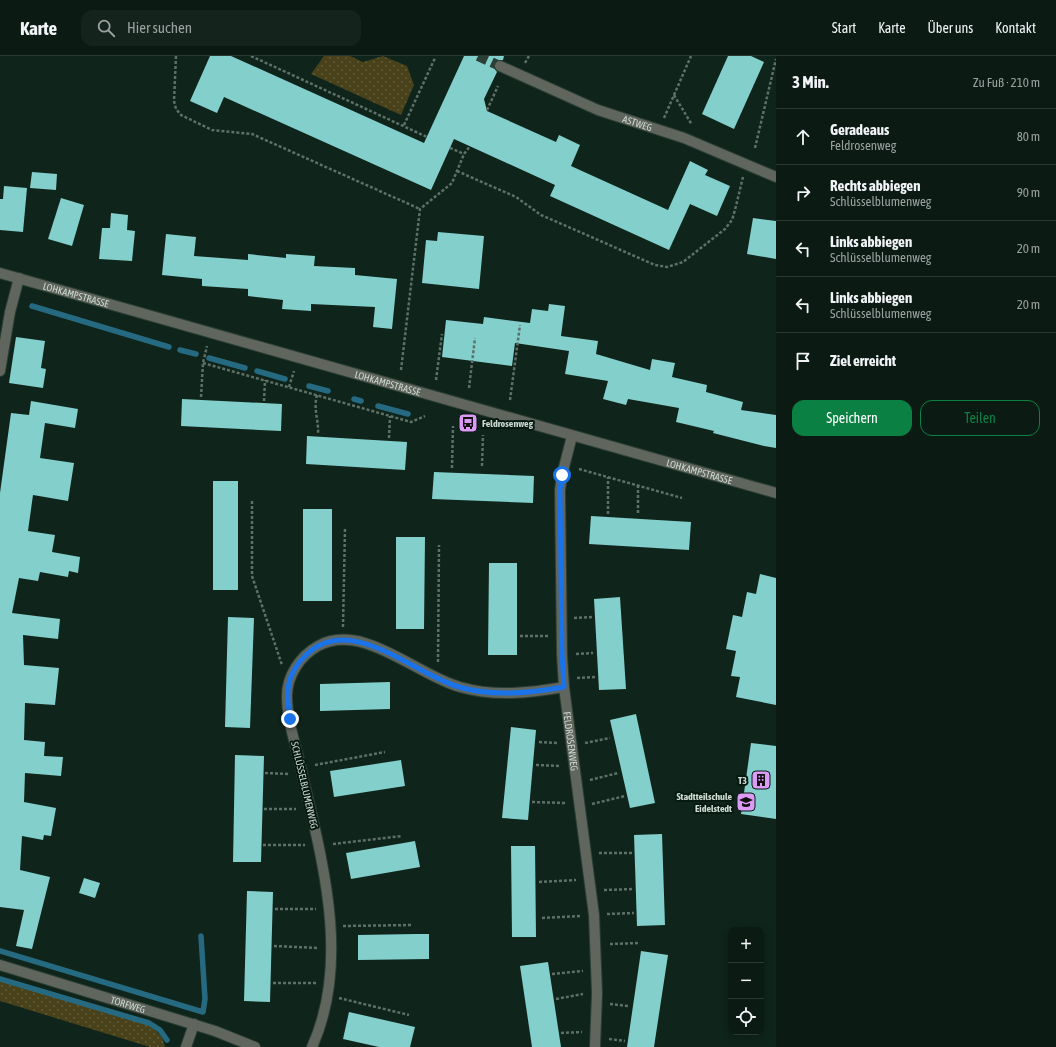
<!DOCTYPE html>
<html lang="de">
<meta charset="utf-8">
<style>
body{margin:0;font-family:"Asap Condensed",sans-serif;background:#14241d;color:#f1f3f6}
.controls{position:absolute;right:12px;bottom:12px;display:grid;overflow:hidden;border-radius:8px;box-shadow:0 2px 10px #0003}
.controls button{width:36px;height:36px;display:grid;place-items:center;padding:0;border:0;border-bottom:1px solid #2b3934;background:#0b1b14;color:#f1f3f6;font:20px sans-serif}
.stop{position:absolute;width:12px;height:12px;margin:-9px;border:3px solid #1a73e8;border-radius:50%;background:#fff}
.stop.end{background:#1a73e8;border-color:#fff;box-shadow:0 1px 4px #0008}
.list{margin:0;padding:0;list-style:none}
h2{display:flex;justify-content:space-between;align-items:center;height:52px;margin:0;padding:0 16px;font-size:17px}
h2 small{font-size:13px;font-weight:400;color:#9aa1a0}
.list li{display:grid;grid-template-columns:26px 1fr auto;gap:12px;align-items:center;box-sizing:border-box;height:56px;padding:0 16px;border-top:1px solid #2b3934}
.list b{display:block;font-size:15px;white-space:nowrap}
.list p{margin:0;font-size:13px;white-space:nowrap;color:#9aa1a0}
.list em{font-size:13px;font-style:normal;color:#9aa1a0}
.actions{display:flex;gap:8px;padding:12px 16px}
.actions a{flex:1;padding:9px 0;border:1px solid #0b8043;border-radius:12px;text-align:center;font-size:14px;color:#0b8043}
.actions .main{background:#0b8043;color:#fff}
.icon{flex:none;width:22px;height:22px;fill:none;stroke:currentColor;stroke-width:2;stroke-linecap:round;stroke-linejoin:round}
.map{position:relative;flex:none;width:776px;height:991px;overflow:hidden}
header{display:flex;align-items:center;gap:24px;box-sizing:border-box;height:56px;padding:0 20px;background:#0b1b14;border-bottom:1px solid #2b3934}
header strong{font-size:19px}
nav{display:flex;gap:22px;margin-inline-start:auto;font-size:14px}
.search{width:280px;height:36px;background:#14241d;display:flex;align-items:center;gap:10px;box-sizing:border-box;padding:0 14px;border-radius:12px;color:#9aa1a0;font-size:15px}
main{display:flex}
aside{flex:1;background:#0b1b14}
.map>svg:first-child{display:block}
</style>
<header>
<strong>Karte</strong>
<div class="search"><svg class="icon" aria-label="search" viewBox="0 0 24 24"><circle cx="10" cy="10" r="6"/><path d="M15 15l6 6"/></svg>Hier suchen</div>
<nav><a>Start</a><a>Karte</a><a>Über uns</a><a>Kontakt</a></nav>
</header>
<main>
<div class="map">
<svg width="776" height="991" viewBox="0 0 776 991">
<defs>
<pattern id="grass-dots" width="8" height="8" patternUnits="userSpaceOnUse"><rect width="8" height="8" fill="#48411a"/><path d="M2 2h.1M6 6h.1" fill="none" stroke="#615c3a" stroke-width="1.8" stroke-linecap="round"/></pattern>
</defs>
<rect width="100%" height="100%" fill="#0f241a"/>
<g fill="url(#grass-dots)">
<path d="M 324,0 L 350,0 L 363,6 L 383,0 L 407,10 L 414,29 L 401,59 L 311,18 Z"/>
<path d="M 0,925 L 149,969 C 157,975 164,981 165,991 L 150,991 L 0,945 Z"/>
</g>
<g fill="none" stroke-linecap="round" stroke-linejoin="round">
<g stroke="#256a80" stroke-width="5.5">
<path d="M 32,250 L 169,291"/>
<path d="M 180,294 L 196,298"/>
<path d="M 209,302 L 245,312"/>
<path d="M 257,315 L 285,323"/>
<path d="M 309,330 L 328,335"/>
<path d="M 354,343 L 361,345"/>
<path d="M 378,350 L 408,358"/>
<path d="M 0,895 L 203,956 L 205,943 L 201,880"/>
<path d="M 0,923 L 149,967 L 160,974 L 167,984"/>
</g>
</g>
<g fill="#83cfcc">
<path d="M 210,0 L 231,0 L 424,87 L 464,0 L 504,0 L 503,4 L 497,5 L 494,8 L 495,13 L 497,16 L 484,43 L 487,55 L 556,86 L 559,79 L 580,89 L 571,110 L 668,154 L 690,105 L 708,114 L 705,119 L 730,130 L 717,160 L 690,148 L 669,194 L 550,140 L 555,129 L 454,83 L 431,134 L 224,41 L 217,57 L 190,45 Z"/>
<path d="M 728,0 L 751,0 L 764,6 L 734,73 L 702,58 Z"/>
<path d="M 32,116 L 57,118 L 56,134 L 30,132 Z"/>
<path d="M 4,130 L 27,132 L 23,176 L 0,174 L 0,143 L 3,143 Z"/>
<path d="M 61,142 L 84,149 L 72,190 L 48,183 Z"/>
<path d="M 111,157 L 128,159 L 127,174 L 135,175 L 132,205 L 99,203 L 102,172 L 110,172 Z"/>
<path d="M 753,162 L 776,165 L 776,203 L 747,198 Z"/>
<path d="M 438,176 L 484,180 L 479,233 L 422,227 L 426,184 L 437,185 Z"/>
<path d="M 166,178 L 196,181 L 194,200 L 248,204 L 248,198 L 286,202 L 286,198 L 315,200 L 314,210 L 355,212 L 355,219 L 397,223 L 392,273 L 373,271 L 375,251 L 311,248 L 311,255 L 282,253 L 283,244 L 248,240 L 248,233 L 202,230 L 202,223 L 162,219 Z"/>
<path d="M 549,248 L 565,250 L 561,280 L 598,285 L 596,298 L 650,314 L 652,303 L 675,307 L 672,321 L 707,329 L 706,336 L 743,346 L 741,354 L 776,359 L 776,392 L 764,390 L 713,377 L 714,375 L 676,366 L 679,352 L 628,343 L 626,349 L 603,343 L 608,325 L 565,318 L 569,295 L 515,287 L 512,310 L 442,301 L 446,264 L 483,268 L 484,261 L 530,267 L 532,253 L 548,255 Z"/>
<path d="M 16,281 L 45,285 L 41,312 L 46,313 L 43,332 L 9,327 Z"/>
<path d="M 182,343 L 282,348 L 281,375 L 181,370 Z"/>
<path d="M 31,345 L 78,353 L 75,372 L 45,367 L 40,402 L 74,407 L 68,445 L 33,439 L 28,475 L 55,479 L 52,496 L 80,501 L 78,517 L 69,515 L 68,521 L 40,516 L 38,525 L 19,522 L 12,557 L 60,563 L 58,583 L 23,579 L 24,609 L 59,612 L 55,649 L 25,647 L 24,684 L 45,686 L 44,700 L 63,701 L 61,720 L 25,717 L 24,746 L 56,752 L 51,780 L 44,779 L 43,784 L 22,780 L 20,814 L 50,821 L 32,893 L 16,890 L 24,854 L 0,851 L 0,437 L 11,357 L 29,359 Z"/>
<path d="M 307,380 L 407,386 L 405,414 L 306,408 Z"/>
<path d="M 434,416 L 534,420 L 533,447 L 432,443 Z"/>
<rect x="213" y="425" width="25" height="109"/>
<rect x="303" y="453" width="29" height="92"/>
<path d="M 591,460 L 691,466 L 689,494 L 589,488 Z"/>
<path d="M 396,481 L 425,481 L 424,573 L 396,573 Z"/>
<path d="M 489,507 L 517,507 L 517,599 L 488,599 Z"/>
<path d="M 760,518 L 776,522 L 776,649 L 736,641 L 740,621 L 731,620 L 736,595 L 726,593 L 733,559 L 742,561 L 747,536 L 756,538 Z"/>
<path d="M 620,541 L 626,633 L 599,634 L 594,543 Z"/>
<path d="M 228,561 L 254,562 L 250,672 L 225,671 Z"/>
<path d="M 390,626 L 390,653 L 320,655 L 320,628 Z"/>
<path d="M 636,658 L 655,747 L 630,752 L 610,664 Z"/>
<path d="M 511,671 L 536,674 L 528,764 L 502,762 Z"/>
<path d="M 751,687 L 776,690 L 776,763 L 741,758 Z"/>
<path d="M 235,699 L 264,700 L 261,806 L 233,806 Z"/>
<path d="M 401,704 L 405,730 L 334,741 L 330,715 Z"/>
<path d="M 662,778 L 665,869 L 637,870 L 634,779 Z"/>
<path d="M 415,785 L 420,811 L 351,823 L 346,797 Z"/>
<path d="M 511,790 L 535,790 L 536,881 L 512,881 Z"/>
<path d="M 84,822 L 100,827 L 95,842 L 79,837 Z"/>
<path d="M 247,835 L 273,836 L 270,946 L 244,945 Z"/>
<path d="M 416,878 L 429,878 L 429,903 L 358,904 L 358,879 Z"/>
<path d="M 641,895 L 668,899 L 654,991 L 627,991 Z"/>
<path d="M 548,906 L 561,991 L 532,991 L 520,910 Z"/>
<path d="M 349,956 L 415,971 L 410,991 L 379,991 L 343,983 Z"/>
</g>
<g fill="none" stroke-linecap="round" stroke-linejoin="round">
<path stroke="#2c3f36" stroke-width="10" stroke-dasharray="10 5" stroke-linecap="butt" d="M 478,0 L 500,10"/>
<defs>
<g id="minor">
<path id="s1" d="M 500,10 L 598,54 L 684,82 L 776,121"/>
<path id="s2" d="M 0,217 L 776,437"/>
<path d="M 0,315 L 10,256 L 19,222"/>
<path id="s3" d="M 572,380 L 562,419 L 560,434 L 562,599 L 564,631 L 594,859 L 597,937 L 595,991"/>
<path id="s4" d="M 0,909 L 215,975 L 255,991"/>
<path d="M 186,991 L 194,968"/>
<path d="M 312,991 C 351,905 322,804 302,717 C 297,692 287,666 287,640 C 287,620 300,600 318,590 C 362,565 418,620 460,631 C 495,641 529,637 564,631"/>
</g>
</defs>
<use href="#minor" stroke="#2a3e34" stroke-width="12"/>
<g stroke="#5e7067" stroke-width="2.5" stroke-dasharray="3 2" stroke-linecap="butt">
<path d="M 176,0 L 174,45 L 176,53 L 181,59 L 212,74 L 252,78 L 420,153"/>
<path d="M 251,0 L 427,81"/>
<path d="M 525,7 L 529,0"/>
<path d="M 674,39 L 692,69"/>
<path d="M 487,54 L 498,30"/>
<path d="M 664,62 L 691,0"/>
<path d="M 404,69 L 435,2"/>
<path d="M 450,92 L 464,98"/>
<path d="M 755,92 L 776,3"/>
<path d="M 457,115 L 516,141 L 541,159 L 655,209 L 667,211 L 683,206 L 725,173 L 732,164 L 735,154 L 743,121"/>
<path d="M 203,307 L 411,366 L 425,360"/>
<path d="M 401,314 L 420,153 L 452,127 L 464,98 L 470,90"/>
<path d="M 436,324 L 442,278"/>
<path d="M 289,331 L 294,315"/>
<path d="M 469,332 L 475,282"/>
<path d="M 317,339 C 313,354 319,364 318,378"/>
<path d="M 201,341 L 203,307 L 207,290"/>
<path d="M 510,344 L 520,269"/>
<path d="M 264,345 L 265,324"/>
<path d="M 389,382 L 390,360"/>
<path d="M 482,410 L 483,379"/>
<path d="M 452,412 L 453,370"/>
<path d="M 579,413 L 682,442"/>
<path d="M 638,429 L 638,459"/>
<path d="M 252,445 L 252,520 L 282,609"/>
<path d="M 608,458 L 608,421"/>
<path d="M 574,562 L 592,561"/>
<path d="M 343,571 L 345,472"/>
<path d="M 520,580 L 548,580"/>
<path d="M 576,598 L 593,597"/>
<path d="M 438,606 L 439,489"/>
<path d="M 577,622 L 595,621"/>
<path d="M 539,686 L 558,687"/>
<path d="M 585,687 L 610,682"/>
<path d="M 315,709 L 385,696"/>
<path d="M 536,709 L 561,710"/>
<path d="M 265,717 L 289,718"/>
<path d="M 590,724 L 618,717"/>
<path d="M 532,746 L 566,747"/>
<path d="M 592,748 L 625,740"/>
<path d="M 264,753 L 296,753"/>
<path d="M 333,788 L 402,780"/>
<path d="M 263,789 L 305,789"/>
<path d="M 599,797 L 633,797"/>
<path d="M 539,826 L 576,824"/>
<path d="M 604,834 L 634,833"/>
<path d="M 275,853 L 316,853"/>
<path d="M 607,858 L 634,857"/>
<path d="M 542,862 L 581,860"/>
<path d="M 343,870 L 413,869"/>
<path d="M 610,888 L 639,887"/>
<path d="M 274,890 L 318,892"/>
<path d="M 552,918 L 583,915"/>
<path d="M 273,927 L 316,927"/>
<path d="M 339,942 L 409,959"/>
<path d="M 556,943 L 583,938"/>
<path d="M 610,948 L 628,950"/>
<path d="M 561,977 L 582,976"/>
<path d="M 609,983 L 625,985"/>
</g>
<use href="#minor" stroke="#60655d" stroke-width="10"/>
</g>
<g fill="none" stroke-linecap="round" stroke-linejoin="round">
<path stroke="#1a73e8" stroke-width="5" d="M 290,663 C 286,637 285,619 306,599 C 351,556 413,618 459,631 C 494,641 529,637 564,631 L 562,598 L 560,434 L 562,419"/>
</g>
<defs>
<symbol id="bus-square" viewBox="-11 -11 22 22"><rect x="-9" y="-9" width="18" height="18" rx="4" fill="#da9af6" stroke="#061a11"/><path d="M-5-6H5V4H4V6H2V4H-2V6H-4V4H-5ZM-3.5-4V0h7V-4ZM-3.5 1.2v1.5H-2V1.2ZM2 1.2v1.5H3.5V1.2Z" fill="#111"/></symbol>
<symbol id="building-square" viewBox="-11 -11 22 22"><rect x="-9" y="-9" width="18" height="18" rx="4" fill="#da9af6" stroke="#061a11"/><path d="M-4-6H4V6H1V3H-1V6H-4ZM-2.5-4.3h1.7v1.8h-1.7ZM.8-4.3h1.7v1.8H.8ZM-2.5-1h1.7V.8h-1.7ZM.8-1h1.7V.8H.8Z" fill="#111"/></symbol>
<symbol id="school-square" viewBox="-11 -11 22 22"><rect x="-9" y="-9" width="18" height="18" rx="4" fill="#da9af6" stroke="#061a11"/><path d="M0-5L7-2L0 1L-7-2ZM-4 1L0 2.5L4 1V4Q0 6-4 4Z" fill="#111"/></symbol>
</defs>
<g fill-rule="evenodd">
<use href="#bus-square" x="457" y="356" width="22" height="22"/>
<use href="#building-square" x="750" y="713" width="22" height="22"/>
<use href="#school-square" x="735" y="735" width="22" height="22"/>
</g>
<g text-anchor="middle" stroke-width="4" stroke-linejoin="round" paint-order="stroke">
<g font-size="10" fill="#cedbd3" stroke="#061a11">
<text dy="4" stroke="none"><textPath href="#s1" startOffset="149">ASTWEG</textPath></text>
<text dy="4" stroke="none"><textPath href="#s2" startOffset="79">LOHKAMPSTRASSE</textPath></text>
<text dy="4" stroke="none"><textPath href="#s2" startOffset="403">LOHKAMPSTRASSE</textPath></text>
<text dy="4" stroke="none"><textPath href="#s2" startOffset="727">LOHKAMPSTRASSE</textPath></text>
<text dy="4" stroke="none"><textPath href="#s3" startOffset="307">FELDROSENWEG</textPath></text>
<text transform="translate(305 729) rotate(77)" y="4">SCHLÜSSELBLUMENWEG</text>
<text dy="4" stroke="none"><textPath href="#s4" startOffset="134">TORFWEG</textPath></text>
</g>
<g font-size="10" font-weight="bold" fill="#cedbd3" stroke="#061a11" text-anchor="end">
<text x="482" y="371" text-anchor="start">Feldrosenweg</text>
<text x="747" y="728">T3</text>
<text x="732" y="744">Stadtteilschule<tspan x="732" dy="12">Eidelstedt</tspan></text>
</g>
</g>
</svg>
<div class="controls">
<button>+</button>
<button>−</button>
<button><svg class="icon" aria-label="locate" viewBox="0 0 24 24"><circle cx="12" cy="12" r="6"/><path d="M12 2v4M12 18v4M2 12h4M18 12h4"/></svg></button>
</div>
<div class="stop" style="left:562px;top:419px"></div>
<div class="stop end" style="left:290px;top:663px"></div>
</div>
<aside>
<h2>3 Min.<small>Zu Fuß · 210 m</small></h2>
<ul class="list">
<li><svg class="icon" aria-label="ahead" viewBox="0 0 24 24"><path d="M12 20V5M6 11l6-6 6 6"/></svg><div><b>Geradeaus</b><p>Feldrosenweg</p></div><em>80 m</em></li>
<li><svg class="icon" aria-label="right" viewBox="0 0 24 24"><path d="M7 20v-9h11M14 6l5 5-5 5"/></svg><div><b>Rechts abbiegen</b><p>Schlüsselblumenweg</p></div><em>90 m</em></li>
<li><svg class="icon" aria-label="left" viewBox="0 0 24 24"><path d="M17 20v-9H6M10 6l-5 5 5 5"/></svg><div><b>Links abbiegen</b><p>Schlüsselblumenweg</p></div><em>20 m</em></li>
<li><svg class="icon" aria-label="left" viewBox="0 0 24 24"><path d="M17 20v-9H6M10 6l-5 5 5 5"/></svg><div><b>Links abbiegen</b><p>Schlüsselblumenweg</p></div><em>20 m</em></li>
<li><svg class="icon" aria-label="arrive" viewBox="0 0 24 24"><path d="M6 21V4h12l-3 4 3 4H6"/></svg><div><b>Ziel erreicht</b></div></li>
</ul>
<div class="actions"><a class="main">Speichern</a><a>Teilen</a></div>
</aside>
</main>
